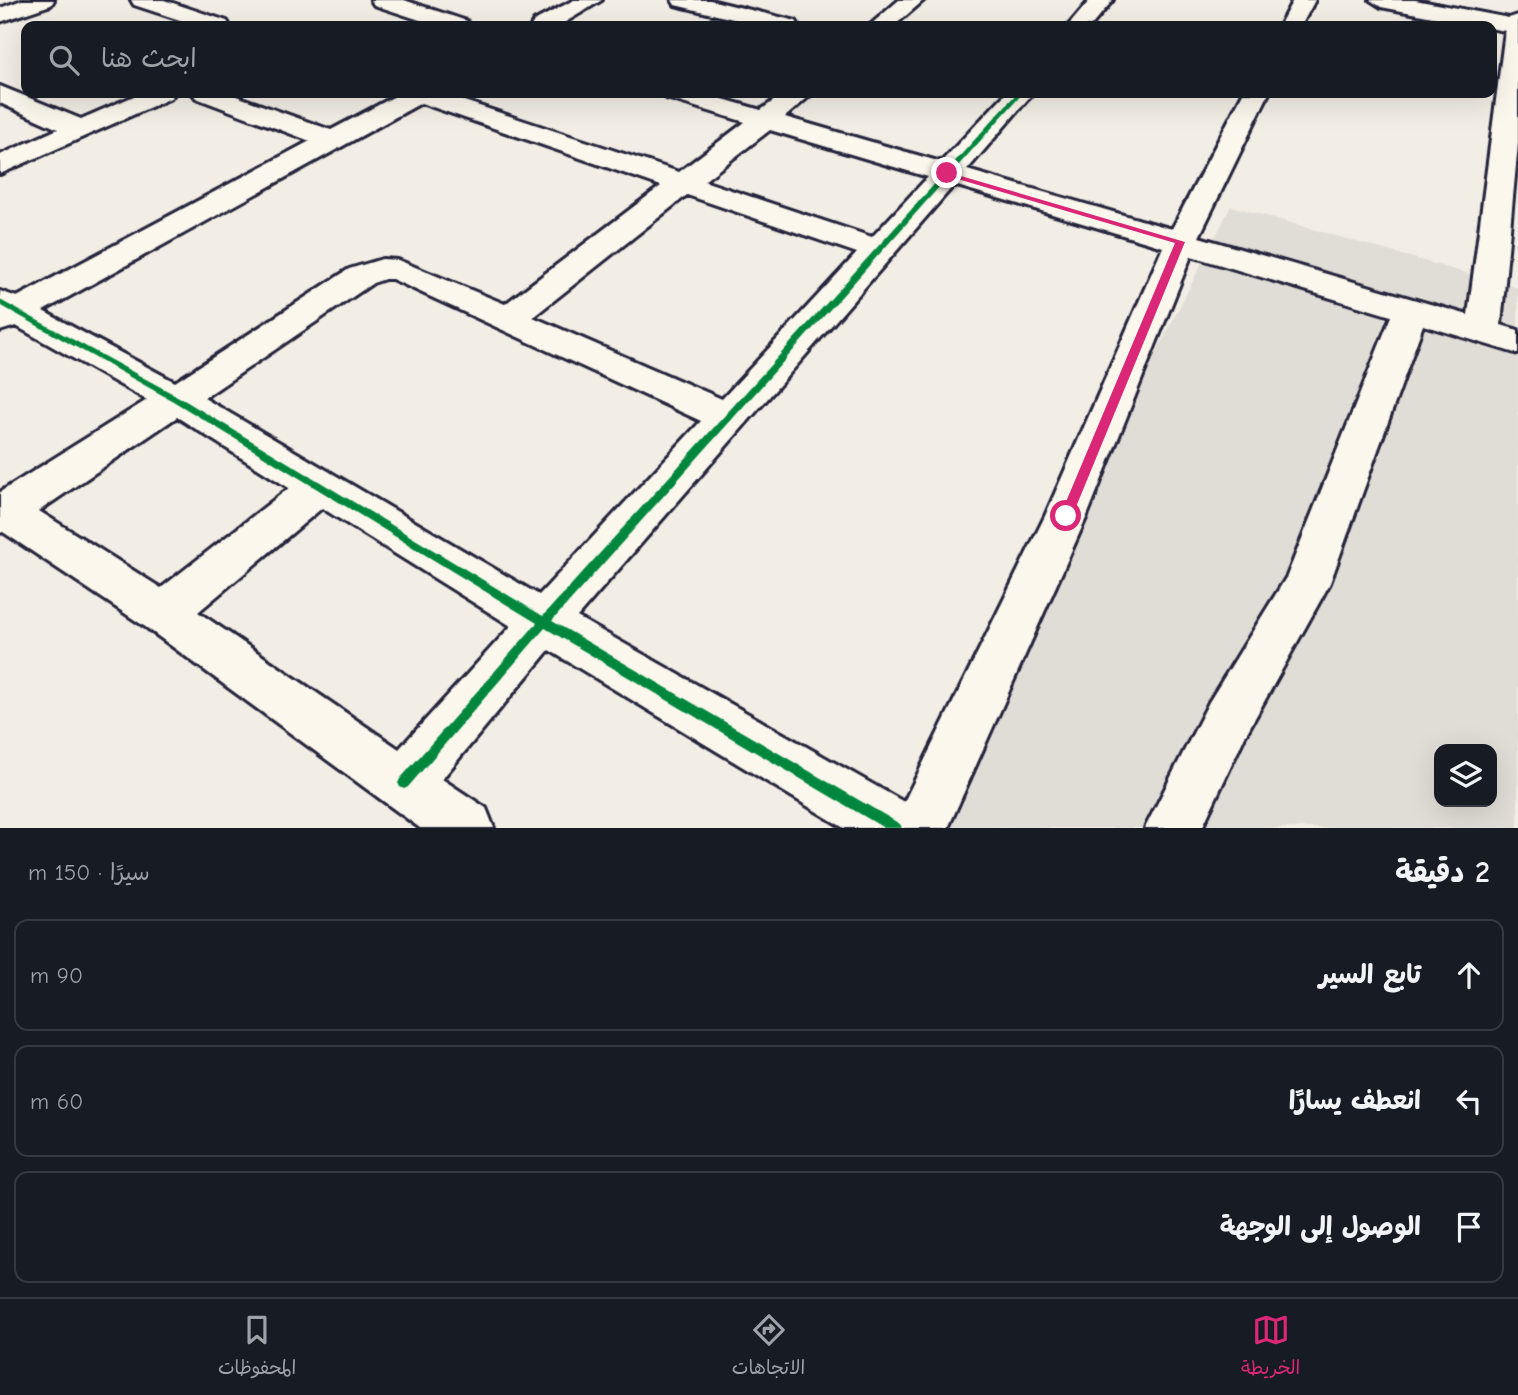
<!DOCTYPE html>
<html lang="ar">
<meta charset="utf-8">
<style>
body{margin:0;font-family:"Comic Neue","Playpen Sans Arabic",sans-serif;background:#242831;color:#f1f3f6;direction:rtl}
.controls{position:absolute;right:21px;bottom:21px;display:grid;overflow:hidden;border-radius:14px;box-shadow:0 7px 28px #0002}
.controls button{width:63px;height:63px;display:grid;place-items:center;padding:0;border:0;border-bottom:2px solid #363941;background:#171b24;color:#f1f3f6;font:35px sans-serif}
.stop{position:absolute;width:21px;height:21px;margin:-16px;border:5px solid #db2777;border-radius:50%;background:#fff}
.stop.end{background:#db2777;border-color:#fff;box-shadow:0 2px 7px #0008}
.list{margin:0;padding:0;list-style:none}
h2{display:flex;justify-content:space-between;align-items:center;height:91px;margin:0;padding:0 28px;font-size:30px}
h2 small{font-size:23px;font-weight:400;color:#9ea1a6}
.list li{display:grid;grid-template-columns:46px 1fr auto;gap:21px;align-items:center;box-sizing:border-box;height:112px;margin:0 14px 14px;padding:0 14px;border:2px solid #363941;border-radius:14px}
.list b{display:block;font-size:26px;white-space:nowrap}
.list em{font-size:23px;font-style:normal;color:#9ea1a6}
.icon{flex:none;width:38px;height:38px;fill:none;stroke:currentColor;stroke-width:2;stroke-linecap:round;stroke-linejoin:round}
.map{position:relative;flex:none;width:1518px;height:828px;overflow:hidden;direction:ltr}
.search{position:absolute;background:#171b24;box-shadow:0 7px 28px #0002;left:21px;right:21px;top:21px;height:77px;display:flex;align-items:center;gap:18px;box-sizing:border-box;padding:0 24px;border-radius:14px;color:#9ea1a6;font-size:26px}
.sheet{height:469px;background:#171b24}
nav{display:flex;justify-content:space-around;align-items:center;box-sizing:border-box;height:98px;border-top:2px solid #363941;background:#171b24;font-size:19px;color:#9ea1a6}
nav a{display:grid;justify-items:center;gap:4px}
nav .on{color:#db2777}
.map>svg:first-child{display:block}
</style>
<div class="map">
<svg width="1518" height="828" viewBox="0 0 1518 828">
<rect width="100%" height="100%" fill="#f2eee5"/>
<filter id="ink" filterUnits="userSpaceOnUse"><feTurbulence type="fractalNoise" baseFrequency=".0143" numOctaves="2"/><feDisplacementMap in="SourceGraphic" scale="14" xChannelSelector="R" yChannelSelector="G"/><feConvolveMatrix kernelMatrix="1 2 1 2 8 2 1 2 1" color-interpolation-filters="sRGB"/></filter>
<g filter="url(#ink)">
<path fill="#e0dcd6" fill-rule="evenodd" d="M 1231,206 L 1518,288 L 1518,828 L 914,828 ZM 1439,749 L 1492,749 L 1492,802 L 1439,802 Z"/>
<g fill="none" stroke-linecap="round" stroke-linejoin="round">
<defs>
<g id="minor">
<path d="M 22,0 L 54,0 L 51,5 L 0,22 L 0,8 Z"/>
<path d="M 131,0 L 164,0 L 227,21 L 230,26 L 198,26 L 134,5 Z"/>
<path d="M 371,0 L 404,0 L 467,21 L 470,26 L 438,26 L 374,5 Z"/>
<path d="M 574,0 L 602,0 L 559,26 L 531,26 L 534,21 Z"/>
<path d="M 672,0 L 710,0 L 796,21 L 799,26 L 762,26 L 675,5 Z"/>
<path d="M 899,0 L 924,0 L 894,26 L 869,26 Z"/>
<path d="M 1090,0 L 1113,0 L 1091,26 L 1068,26 Z"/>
<path d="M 1293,0 L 1315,0 L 1301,26 L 1279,26 Z"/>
<path d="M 1370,0 L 1415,0 L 1509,18 L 1518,15 L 1518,144 L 1501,325 L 1518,330 L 1518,354 L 1423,325 L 1330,583 L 1245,736 L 1202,828 L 1145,828 L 1209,702 L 1287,576 L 1391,316 L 1191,256 L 1087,516 L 948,828 L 844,828 L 549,650 L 442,779 L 486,808 L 494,828 L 420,828 L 147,628 L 3,532 L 0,533 L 0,492 L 147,400 L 16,326 L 0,331 L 0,291 L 17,297 L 310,141 L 196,98 L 192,93 L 228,93 L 331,130 L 401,93 L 440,93 L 679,172 L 745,122 L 666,98 L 662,93 L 702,93 L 761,110 L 784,93 L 813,93 L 785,117 L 941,162 L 1006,93 L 1033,93 L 967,170 L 1172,229 L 1243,93 L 1269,93 L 1199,237 L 1468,315 L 1505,31 L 1381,7 ZM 421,103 L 661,186 L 505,304 L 398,260 L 382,259 L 349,269 L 175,382 L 43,311 ZM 770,130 L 928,177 L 872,237 L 704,181 ZM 954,185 L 1163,247 L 1045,516 L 904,802 L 577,617 ZM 687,195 L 857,253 L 722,399 L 533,317 ZM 385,279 L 392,279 L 701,421 L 539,595 L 204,398 L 373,283 ZM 177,417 L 289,488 L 161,588 L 39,511 ZM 322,508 L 511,626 L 399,749 L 198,612 Z"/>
<path d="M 0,86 L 81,119 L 141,93 L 175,93 L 171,98 L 0,174 L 0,155 L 58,129 L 0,103 Z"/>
</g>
</defs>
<use href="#minor" stroke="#22223b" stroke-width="6"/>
<use href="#minor" fill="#fbf7ec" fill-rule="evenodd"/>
<defs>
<path id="cycleway" d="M 1017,93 L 1023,93 L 552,621 L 900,824 L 902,828 L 884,828 L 545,628 L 408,787 L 404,789 L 400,787 L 398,783 L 400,779 L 537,623 L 173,401 L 0,305 L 0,300 L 179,397 L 543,616 Z"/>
</defs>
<use href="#cycleway" stroke="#fbf7ec" stroke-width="4"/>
<use href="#cycleway" fill="#00873e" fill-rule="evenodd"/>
</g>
</g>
<path fill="#db2777" d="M 944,171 L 1185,242 L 1071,519 L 1066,521 L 1060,516 L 1175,243 L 944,175 Z"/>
</svg>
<div class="controls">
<button><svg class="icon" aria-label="layers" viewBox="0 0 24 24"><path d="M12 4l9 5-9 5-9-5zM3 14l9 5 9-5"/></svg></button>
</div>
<div class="stop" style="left:1066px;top:516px"></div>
<div class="stop end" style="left:947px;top:173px"></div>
<div class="search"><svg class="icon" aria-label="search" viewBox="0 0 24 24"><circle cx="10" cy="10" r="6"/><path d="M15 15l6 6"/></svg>ابحث هنا</div>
</div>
<section class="sheet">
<h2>2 دقيقة<small>سيرًا · 150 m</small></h2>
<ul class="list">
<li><svg class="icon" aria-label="ahead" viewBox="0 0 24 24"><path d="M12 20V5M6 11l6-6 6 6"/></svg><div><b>تابع السير</b></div><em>90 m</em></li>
<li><svg class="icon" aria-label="left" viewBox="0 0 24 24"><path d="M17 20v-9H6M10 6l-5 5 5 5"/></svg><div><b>انعطف يسارًا</b></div><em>60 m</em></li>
<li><svg class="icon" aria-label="arrive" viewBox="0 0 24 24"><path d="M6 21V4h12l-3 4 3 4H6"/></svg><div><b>الوصول إلى الوجهة</b></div></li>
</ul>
</section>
<nav>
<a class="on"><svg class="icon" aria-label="map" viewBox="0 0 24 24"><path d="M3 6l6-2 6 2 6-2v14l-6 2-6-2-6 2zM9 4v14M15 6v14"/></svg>الخريطة</a>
<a><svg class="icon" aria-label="directions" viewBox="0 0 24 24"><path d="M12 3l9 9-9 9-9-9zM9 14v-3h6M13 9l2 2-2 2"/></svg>الاتجاهات</a>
<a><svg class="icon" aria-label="saved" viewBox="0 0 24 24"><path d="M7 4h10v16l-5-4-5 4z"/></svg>المحفوظات</a>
</nav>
